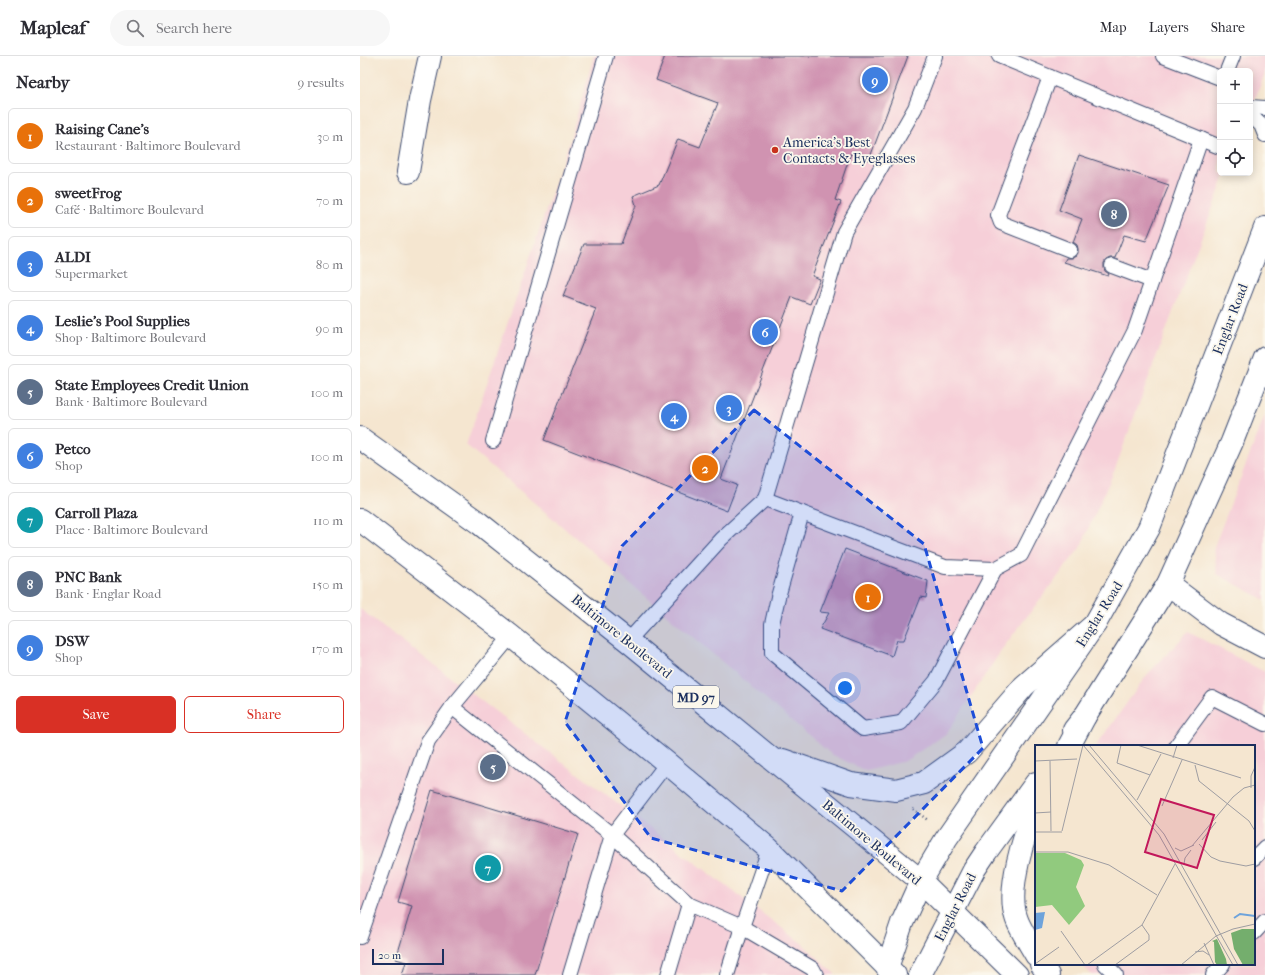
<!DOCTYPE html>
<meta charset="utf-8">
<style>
body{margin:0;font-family:"IM FELL French Canon",serif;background:#f7f7f7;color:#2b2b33}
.controls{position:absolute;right:12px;top:12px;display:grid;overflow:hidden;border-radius:6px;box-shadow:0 2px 10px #0003}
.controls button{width:36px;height:36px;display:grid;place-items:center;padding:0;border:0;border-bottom:1px solid #e1e1e2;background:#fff;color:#2b2b33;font:20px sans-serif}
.scale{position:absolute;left:12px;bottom:10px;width:72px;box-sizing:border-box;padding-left:4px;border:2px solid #1b2f5e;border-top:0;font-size:11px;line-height:14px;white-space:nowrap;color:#1b2f5e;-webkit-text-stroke:3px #fbf7ec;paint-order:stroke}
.you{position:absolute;left:485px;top:632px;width:14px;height:14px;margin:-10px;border:3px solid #fff;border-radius:50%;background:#1a73e8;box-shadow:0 0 0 6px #1a73e833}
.badge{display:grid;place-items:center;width:26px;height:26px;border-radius:50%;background:#d93025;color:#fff;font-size:13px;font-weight:700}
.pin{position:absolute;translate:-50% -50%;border:2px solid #fff;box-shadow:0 1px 4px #0006}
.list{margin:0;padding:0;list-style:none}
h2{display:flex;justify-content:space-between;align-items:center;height:52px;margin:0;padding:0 16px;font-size:17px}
h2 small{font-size:13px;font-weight:400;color:#7c7c81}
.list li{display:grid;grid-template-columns:26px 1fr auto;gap:12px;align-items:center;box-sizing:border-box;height:56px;margin:0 8px 8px;padding:0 8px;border:1px solid #e1e1e2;border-radius:6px}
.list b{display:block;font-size:15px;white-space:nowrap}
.list p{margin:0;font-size:13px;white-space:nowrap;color:#7c7c81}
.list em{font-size:13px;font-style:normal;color:#7c7c81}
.actions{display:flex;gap:8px;padding:12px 16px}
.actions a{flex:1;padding:9px 0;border:1px solid #d93025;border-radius:6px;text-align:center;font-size:14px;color:#d93025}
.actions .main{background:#d93025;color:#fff}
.icon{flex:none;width:22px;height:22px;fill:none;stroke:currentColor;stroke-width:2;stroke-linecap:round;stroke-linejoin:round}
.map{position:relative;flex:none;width:905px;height:919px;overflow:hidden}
header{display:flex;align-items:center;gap:24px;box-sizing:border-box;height:56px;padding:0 20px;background:#fff;border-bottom:1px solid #e1e1e2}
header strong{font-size:19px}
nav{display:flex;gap:22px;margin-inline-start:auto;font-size:14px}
.search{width:280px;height:36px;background:#f7f7f7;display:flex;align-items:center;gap:10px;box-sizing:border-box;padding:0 14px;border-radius:22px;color:#7c7c81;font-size:15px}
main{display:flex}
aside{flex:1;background:#fff}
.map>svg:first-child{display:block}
</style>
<header>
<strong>Mapleaf</strong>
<div class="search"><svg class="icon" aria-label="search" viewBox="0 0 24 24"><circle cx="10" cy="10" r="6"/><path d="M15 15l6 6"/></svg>Search here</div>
<nav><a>Map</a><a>Layers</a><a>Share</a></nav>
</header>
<main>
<aside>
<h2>Nearby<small>9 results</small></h2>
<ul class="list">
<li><span class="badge" style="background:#e8710a">1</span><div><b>Raising Cane's</b><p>Restaurant · Baltimore Boulevard</p></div><em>30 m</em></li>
<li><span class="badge" style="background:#e8710a">2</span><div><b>sweetFrog</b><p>Café · Baltimore Boulevard</p></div><em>70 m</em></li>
<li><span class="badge" style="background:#3f7fe0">3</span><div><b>ALDI</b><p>Supermarket</p></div><em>80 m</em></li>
<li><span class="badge" style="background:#3f7fe0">4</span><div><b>Leslie's Pool Supplies</b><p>Shop · Baltimore Boulevard</p></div><em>90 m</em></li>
<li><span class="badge" style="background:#5c6f8a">5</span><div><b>State Employees Credit Union</b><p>Bank · Baltimore Boulevard</p></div><em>100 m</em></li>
<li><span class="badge" style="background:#3f7fe0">6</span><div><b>Petco</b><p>Shop</p></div><em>100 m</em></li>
<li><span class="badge" style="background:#0f9aa8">7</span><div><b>Carroll Plaza</b><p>Place · Baltimore Boulevard</p></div><em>110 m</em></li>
<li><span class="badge" style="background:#5c6f8a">8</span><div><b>PNC Bank</b><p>Bank · Englar Road</p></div><em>150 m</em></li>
<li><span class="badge" style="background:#3f7fe0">9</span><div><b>DSW</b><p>Shop</p></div><em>170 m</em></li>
</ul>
<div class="actions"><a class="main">Save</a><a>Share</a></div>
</aside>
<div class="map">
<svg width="905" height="919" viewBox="0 0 905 919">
<rect width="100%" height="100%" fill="#fbf7ec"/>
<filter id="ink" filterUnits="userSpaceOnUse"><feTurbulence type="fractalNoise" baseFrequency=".025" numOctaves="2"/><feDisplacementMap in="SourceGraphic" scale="8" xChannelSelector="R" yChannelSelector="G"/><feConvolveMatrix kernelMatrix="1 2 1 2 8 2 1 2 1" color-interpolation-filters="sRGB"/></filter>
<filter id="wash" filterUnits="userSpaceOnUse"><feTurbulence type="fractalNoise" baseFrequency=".012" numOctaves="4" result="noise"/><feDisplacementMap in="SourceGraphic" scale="16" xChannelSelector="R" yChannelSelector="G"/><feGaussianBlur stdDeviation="0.9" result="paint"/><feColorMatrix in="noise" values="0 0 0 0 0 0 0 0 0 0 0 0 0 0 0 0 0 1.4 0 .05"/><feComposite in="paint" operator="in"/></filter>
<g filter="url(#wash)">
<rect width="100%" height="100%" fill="#f5e6d0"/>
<g fill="#f6cfd8">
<path d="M 234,0 L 905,0 L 905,17 L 890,56 L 890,15 L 860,15 L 860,117 L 866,117 L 814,253 L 755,413 L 720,492 L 645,589 L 587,677 L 545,705 L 506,715 L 471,698 L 106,389 L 210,84 Z"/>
<path d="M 905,359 L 905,544 L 857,518 L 854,491 Z"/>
<path d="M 0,553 L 443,888 L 475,918 L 475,919 L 0,919 Z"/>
<path d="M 828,576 L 905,616 L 905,919 L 732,919 L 721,908 L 894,908 L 894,690 L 736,690 L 787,619 Z"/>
</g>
<g id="blocks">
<g fill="#d093b1">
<path d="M 305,0 L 548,0 L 509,104 L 491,97 L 475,144 L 481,146 L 452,220 L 460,223 L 450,248 L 432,241 L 361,423 L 377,429 L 367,455 L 184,384 L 236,253 L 203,240 L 224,188 L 261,188 L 276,149 L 273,140 L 299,129 L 318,83 L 340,91 L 358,47 L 296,24 Z"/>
<path d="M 719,99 L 809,129 L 786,185 L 764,179 L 755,202 L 750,202 L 746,204 L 744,207 L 744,212 L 745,215 L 749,218 L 748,220 L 704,206 L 706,202 L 712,202 L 716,200 L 718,197 L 718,193 L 717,189 L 713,186 L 722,163 L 699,154 Z"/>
<path d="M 485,493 L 568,525 L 566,542 L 561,541 L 544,584 L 537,584 L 532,600 L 460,573 L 469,557 L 460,556 Z"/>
<path d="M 72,734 L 218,778 L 175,919 L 42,919 L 46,906 L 36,903 L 52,850 L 38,846 Z"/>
</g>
</g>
</g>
<g filter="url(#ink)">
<use href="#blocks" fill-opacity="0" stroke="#3c4a6f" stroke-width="1"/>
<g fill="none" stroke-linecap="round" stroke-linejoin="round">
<defs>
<g id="service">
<path d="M 639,0 L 860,91"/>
<path d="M 803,0 L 860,22"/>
<path d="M 867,15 L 873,0"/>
<path d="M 690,21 L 638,159 L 641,167 L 710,194"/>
<path d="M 890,51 L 905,52"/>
<path d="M 890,59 L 901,69 L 905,79"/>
<path d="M 752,210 L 792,225"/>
<path d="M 133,385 L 246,0"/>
<path d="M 405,443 L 585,511 L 635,513 L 661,499 L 775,274 L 841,83"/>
<path d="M 442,457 L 418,541 L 412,568 L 412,597 L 503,673 L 541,667 L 576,625 L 635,513"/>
<path d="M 268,585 L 361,483 L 405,443 L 484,176 L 555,52 L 575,0"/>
<path d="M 92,651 L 252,779 L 329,848 L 382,871 L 453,913 L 456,919"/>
<path d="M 816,690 L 852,641 L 905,668"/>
<path d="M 894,802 L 905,791"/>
<path d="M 894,877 L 905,865"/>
<path d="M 0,881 L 68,685 L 92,651 L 151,580"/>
<path d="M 745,908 L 756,919"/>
<path d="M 210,919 L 252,779 L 307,707"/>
<path d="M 308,919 L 329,848"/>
<path d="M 367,919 L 382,871 L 409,793"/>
<path d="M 853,919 L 863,908"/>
</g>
<path id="minor" d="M 48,116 L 60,44 L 70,0"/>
<path id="tertiary" d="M 808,528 L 861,568 L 905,591"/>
<g id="secondary">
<path d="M 714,674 L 725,660 L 808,528 L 872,386 L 905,302"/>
<path d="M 527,912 L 542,867 L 561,825 L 586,783 L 735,568 L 789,472 L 905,172"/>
<path d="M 560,919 L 614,814 L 626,796 L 676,727"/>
</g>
<g id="trunk">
<path d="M 0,382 L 119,467 L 268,585 L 561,825 L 657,919"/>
<path d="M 0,464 L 151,580 L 307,707 L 409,793 L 535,919"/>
<path d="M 709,690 L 725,660"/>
<path d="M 423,704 L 491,728 L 536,734 L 564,727 L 607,696 L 664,630 L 735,568"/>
<path d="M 676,754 C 663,779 647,834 656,861 C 659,872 670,888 676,899"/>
<path d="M 681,908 L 688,919"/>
</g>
</defs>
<use href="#service" stroke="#3c4a6f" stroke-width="16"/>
<use href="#minor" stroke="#3c4a6f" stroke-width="24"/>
<use href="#tertiary" stroke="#3c4a6f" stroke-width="24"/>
<use href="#secondary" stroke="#3c4a6f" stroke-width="24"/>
<use href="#trunk" stroke="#3c4a6f" stroke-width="24"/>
<path stroke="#3c4a6f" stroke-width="2.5" stroke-dasharray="1 3" stroke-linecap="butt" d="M 553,753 L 569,765"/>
<use href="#service" stroke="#fff" stroke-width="14"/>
<use href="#minor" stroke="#fff" stroke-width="22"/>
<use href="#tertiary" stroke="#fff" stroke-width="22"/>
<use href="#secondary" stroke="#fff" stroke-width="22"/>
<use href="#trunk" stroke="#fff" stroke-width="22"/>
</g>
</g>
<path fill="#1d4ed8" fill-opacity="0.2" stroke="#1d4ed8" stroke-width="3" stroke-dasharray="8 5" stroke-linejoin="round" d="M 394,354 L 564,488 L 623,692 L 482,835 L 291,782 L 205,666 L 262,490 Z"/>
<circle fill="#c8321e" stroke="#fbf7ec" stroke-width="1.5" cx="415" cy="94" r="4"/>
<g text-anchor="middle" stroke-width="3.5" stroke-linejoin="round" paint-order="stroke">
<rect fill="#fbf7ec" stroke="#5e6b89" stroke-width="1" x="313" y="630" width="46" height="22" rx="3"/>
<g font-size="13" font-weight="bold" fill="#1b2f5e">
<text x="336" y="646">MD 97</text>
</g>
<g font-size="14" fill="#1b2f5e" stroke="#fbf7ec" text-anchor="start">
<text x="423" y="91">America's Best<tspan x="423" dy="16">Contacts &amp; Eyeglasses</tspan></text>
</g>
<g font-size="14" fill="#1b2f5e" stroke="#fbf7ec">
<text transform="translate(870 263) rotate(-69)" y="5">Englar Road</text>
<text transform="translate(739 558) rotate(-58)" y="5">Englar Road</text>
<text transform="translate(262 580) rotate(39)" y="5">Baltimore Boulevard</text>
<text transform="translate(512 786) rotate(40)" y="5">Baltimore Boulevard</text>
<text transform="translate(595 851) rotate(-63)" y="5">Englar Road</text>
</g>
</g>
<g transform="translate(675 689)">
<rect width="220" height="220" fill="#f5e6d0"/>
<path d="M 207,184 L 220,184 L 220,220 L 208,220 L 199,204 L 196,188 ZM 182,194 L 191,214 L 192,220 L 182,220 L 180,217 L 179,197 L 177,196 Z" fill="#74ae6d"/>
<path d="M 0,108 L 30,108 L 46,115 L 49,120 L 41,142 L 50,161 L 34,180 L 17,160 L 0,162 Z" fill="#91ca7e"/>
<path d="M 10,167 L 7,183 L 0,185 L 0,168 Z" fill="#6ea3db"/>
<path fill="none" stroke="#6ea3db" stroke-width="2" d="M 199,173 L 205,169 L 220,171"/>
<path fill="none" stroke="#9e9da2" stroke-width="1" d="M 48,0 L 124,90 L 198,220M 54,0 L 129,89 L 203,220M 86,0 L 82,18 L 115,30M 102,0 L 206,33M 138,13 L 142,0M 0,16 L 42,14M 15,16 L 16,86M 160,20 L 164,36 L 214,76 L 220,86M 216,43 L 216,31 L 220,22M 102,55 L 126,9M 127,61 L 147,15M 0,68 L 16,67M 27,86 L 48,0M 0,87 L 27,87M 167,95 L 181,77M 164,99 L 176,112 L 185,116 L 211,121 L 220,119M 157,101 L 198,52 L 209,43 L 220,40M 140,103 L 146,106 L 159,100M 0,107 L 33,107 L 74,120 L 122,150M 149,119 L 150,113 L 156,105M 26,186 L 50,220M 169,198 L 179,220M 160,207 L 168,206 L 174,210M 0,219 L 24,202M 52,220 L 107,180 L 140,119M 80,220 L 114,195 L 114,190 L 107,180M 146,220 L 181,191 L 198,184 L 220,179"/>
<path fill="#c2185b" fill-opacity="0.15" stroke="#c2185b" stroke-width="2" d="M 126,54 L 179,70 L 162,123 L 110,107 Z"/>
<rect width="220" height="220" fill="none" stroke="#1b2f5e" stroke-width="2"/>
</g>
</svg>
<div class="controls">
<button>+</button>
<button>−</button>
<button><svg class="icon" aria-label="locate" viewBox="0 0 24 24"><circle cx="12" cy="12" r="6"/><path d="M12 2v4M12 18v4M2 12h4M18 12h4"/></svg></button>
</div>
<div class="scale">20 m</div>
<div class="you"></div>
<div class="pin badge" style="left:508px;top:541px;background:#e8710a">1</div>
<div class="pin badge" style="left:345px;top:412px;background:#e8710a">2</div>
<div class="pin badge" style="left:369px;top:352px;background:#3f7fe0">3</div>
<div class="pin badge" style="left:314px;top:360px;background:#3f7fe0">4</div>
<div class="pin badge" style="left:133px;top:711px;background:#5c6f8a">5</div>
<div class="pin badge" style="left:405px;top:276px;background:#3f7fe0">6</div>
<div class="pin badge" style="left:128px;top:812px;background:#0f9aa8">7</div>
<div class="pin badge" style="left:754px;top:158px;background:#5c6f8a">8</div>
<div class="pin badge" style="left:515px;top:24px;background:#3f7fe0">9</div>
</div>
</main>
